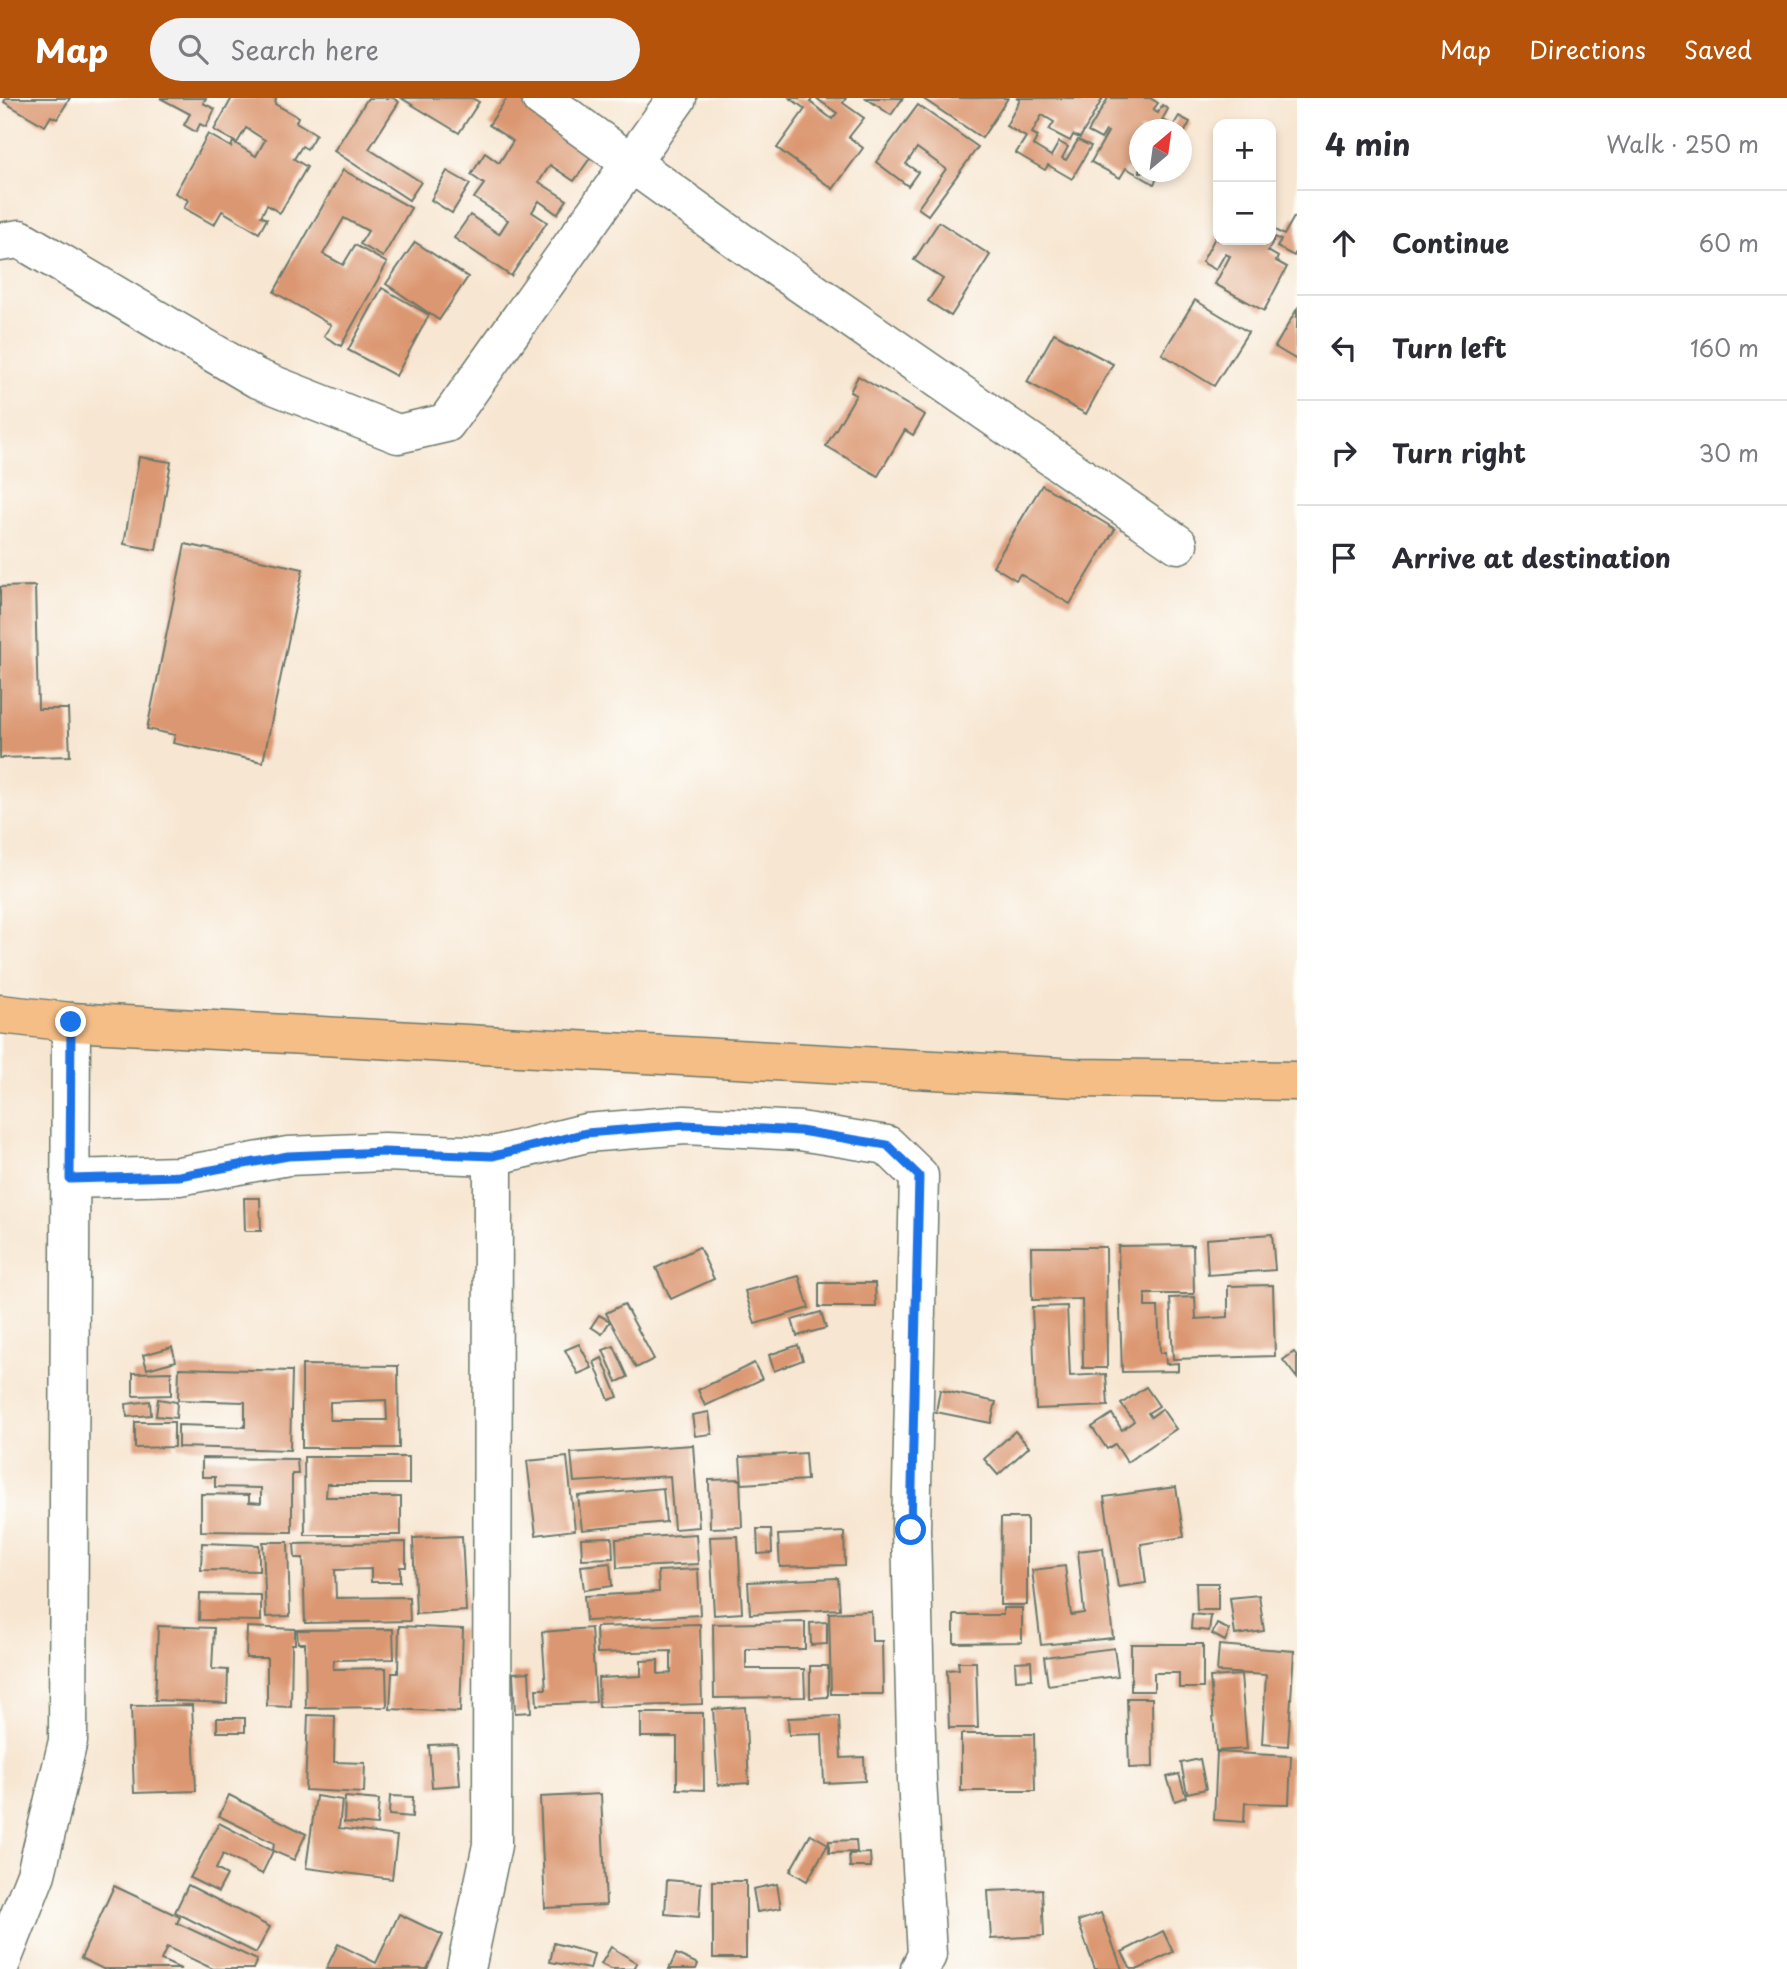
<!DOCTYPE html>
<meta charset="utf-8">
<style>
body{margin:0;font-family:"Playpen Sans",sans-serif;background:#f2f2f3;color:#2b2b33}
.controls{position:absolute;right:21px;top:21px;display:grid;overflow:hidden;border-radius:14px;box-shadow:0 4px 10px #0003}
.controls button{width:63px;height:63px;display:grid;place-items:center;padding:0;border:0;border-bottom:2px solid #e1e1e2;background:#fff;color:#2b2b33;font:35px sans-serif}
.compass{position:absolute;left:1129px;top:21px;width:63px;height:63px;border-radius:50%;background:#fff;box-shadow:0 4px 10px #0003;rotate:29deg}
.stop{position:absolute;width:21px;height:21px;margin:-16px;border:5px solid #1a73e8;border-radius:50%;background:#fff}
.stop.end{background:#1a73e8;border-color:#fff;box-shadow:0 2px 7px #0008}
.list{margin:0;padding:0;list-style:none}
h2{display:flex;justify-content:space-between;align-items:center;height:91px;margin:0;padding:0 28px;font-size:30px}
h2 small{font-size:23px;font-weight:400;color:#7c7c81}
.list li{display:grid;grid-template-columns:46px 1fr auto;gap:21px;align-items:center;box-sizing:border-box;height:105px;padding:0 28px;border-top:2px solid #e1e1e2}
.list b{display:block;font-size:26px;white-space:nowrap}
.list em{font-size:23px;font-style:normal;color:#7c7c81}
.icon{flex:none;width:38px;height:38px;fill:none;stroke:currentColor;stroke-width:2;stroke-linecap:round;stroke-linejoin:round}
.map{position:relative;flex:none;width:1297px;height:1871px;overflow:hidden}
header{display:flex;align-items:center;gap:42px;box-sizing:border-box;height:98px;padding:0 35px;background:#b45309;color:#fff}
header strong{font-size:33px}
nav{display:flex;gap:38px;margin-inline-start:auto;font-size:24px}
.search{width:490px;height:63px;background:#f2f2f3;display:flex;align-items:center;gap:18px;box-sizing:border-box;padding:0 24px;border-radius:38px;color:#7c7c81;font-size:26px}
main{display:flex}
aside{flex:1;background:#fff}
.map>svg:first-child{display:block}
</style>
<header>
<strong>Map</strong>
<div class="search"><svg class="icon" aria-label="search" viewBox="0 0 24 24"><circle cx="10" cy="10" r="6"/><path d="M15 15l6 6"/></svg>Search here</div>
<nav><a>Map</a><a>Directions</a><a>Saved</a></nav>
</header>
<main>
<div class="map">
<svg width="1297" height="1871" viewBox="0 0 1297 1871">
<rect width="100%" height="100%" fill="#fdfcf7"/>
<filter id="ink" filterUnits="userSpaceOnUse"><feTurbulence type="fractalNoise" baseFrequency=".0143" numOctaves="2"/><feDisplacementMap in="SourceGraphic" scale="14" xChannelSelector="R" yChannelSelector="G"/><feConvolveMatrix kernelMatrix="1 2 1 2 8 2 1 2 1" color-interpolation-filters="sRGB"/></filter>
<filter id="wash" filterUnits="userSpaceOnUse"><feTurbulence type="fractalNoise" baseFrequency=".00686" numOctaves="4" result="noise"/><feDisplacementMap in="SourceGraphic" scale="28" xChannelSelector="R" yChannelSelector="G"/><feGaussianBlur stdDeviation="1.57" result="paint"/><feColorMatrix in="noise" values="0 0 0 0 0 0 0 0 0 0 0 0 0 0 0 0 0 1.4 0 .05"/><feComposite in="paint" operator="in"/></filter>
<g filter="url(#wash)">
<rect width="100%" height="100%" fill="#f7e6d1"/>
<g id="blocks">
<g fill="#db9771" fill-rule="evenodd">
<path d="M 6,0 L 70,0 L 57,21 L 51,18 L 45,28 L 4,4 Z"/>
<path d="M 160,0 L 206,0 L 203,5 L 215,11 L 206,29 L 200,26 L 196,34 L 184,27 L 190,16 Z"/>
<path d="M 232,0 L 276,0 L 275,6 L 298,19 L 296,24 L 316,36 L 307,51 L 302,48 L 294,61 L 307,69 L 280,115 L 267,107 L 261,118 L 267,121 L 259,135 L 222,113 L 214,127 L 184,110 L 188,102 L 175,95 L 208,36 L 231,49 L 233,44 L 256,58 L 265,42 L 246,30 L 237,45 L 214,32 Z"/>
<path d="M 368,0 L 393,0 L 399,4 L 369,51 L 421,84 L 409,102 L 334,53 Z"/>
<path d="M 401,0 L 472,0 L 479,4 L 459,35 Z"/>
<path d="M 507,0 L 521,0 L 597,50 L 574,83 L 550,67 L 539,84 L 567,102 L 557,116 L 539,103 L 532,114 L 547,124 L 511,178 L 454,140 L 470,117 L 499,136 L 508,122 L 474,100 L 484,86 L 471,77 L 485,55 L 499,65 L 513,43 L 489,27 Z"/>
<path d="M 790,0 L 813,0 L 810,4 L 832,21 L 837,15 L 816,0 L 846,0 L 843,5 L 864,20 L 849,39 L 863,50 L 833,91 L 777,50 L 805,11 Z"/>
<path d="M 866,0 L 903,0 L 891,17 Z"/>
<path d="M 922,0 L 1008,0 L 982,40 Z"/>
<path d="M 1016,0 L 1103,0 L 1080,40 L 1073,37 L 1070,43 L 1049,32 L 1054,24 L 1042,17 L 1032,35 L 1038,38 L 1033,47 L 1051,58 L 1059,44 L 1068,49 L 1062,60 L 1066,62 L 1078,42 L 1091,48 L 1072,81 L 1048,67 L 1045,72 L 1016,55 L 1026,39 L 1006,28 L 1020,2 Z"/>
<path d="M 1108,0 L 1150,0 L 1158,5 L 1153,12 L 1158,15 L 1162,7 L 1168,11 L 1162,22 L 1173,28 L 1179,18 L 1190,24 L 1182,39 L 1182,32 L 1140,32 L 1140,74 L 1161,74 L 1154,86 L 1126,70 L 1120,80 L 1091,64 L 1108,34 L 1106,33 L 1101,41 L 1088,34 Z"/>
<path d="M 918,7 L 978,49 L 928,117 L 918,110 L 946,71 L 917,50 L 906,66 L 918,74 L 908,88 L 876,64 Z"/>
<path d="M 343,72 L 411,110 L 383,159 L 360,146 L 368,133 L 344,120 L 323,156 L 343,167 L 355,147 L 387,165 L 341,248 L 324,238 L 331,227 L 274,194 Z"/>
<path d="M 447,73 L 470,86 L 452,115 L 431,102 Z"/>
<path d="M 1294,119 L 1297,120 L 1297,152 L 1294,158 L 1277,149 L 1281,142 L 1275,139 L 1268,153 L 1278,159 L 1276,163 L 1287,169 L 1264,213 L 1215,186 L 1230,158 L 1225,156 L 1216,172 L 1202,164 L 1218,134 L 1218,142 L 1271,142 L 1271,130 L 1284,137 Z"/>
<path d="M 939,124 L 990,157 L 951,218 L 928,203 L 943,181 L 914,162 Z"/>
<path d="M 415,144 L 468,179 L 439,222 L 386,186 Z"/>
<path d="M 382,190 L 429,217 L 396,278 L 348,252 Z"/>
<path d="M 1195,202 L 1248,234 L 1214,288 L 1162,256 Z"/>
<path d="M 1297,211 L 1297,262 L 1275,249 Z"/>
<path d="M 1054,235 L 1113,266 L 1086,316 L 1027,284 Z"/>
<path d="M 858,278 L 925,317 L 913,337 L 905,332 L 878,378 L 826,348 L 856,297 L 850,294 Z"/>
<path d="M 139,359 L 171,364 L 156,452 L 124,446 Z"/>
<path d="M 1042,387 L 1115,431 L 1070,506 L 1020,476 L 1016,482 L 993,468 Z"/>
<path d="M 185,446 L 303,471 L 263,664 L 173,645 L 175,637 L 147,631 Z"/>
<path d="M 35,488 L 38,611 L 68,611 L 70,658 L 0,660 L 0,489 Z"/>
<path d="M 244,1100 L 260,1100 L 261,1133 L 245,1133 Z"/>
<path d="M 1272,1136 L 1275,1172 L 1208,1177 L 1206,1141 Z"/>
<path d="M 1193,1147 L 1194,1196 L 1145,1196 L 1145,1209 L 1158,1209 L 1160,1255 L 1165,1254 L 1166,1266 L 1178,1265 L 1178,1273 L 1122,1274 L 1118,1148 Z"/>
<path d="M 699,1149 L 714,1181 L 671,1201 L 656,1170 Z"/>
<path d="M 1031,1149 L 1106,1149 L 1107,1270 L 1083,1270 L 1082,1201 L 1032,1202 Z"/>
<path d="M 799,1178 L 809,1210 L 755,1226 L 745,1193 Z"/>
<path d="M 819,1185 L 875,1185 L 876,1209 L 819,1209 Z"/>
<path d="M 1273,1187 L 1275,1258 L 1173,1261 L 1170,1200 L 1195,1199 L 1196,1221 L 1228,1219 L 1228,1188 Z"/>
<path d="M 624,1206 L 654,1261 L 636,1270 L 606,1215 Z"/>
<path d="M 1067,1208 L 1070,1278 L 1106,1276 L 1108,1308 L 1036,1311 L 1032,1209 Z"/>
<path d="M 821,1214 L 826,1230 L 797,1238 L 792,1222 Z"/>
<path d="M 599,1217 L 610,1223 L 602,1236 L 591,1229 Z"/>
<path d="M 579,1246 L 592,1270 L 578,1276 L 565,1252 Z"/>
<path d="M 798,1247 L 803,1262 L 774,1273 L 769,1257 Z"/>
<path d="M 614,1248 L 628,1279 L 617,1284 L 603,1252 Z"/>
<path d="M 172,1249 L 176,1263 L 147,1271 L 143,1257 Z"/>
<path d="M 1294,1254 L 1297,1258 L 1297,1280 L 1283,1262 Z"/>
<path d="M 602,1260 L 618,1299 L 609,1302 L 594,1264 Z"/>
<path d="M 754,1265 L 762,1281 L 705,1308 L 698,1292 Z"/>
<path d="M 302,1267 L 398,1268 L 399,1350 L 302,1350 ZM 386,1302 L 387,1322 L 330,1322 L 330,1304 Z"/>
<path d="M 179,1270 L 292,1273 L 290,1352 L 178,1349 L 178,1327 L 245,1329 L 245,1304 L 178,1302 Z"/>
<path d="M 171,1274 L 171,1297 L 133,1298 L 133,1275 Z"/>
<path d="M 1146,1289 L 1159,1308 L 1148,1315 L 1151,1319 L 1162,1311 L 1176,1331 L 1127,1364 L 1115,1346 L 1107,1351 L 1092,1329 L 1112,1316 L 1122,1332 L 1134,1323 L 1121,1306 Z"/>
<path d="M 940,1292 L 996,1304 L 991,1325 L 936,1314 Z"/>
<path d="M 158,1301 L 177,1304 L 176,1320 L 156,1318 Z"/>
<path d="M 150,1303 L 151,1317 L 127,1319 L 126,1306 Z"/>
<path d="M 709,1314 L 712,1336 L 695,1338 L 692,1317 Z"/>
<path d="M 135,1324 L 174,1324 L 174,1349 L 135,1350 Z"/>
<path d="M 1015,1333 L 1029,1349 L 998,1377 L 984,1361 Z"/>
<path d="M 693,1347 L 699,1429 L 674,1431 L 670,1378 L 574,1384 L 571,1355 Z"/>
<path d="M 805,1355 L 807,1382 L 742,1386 L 740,1359 Z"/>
<path d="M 304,1359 L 409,1359 L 409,1386 L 327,1386 L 326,1399 L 401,1399 L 401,1437 L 305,1437 Z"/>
<path d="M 567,1359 L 575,1432 L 536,1437 L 527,1363 Z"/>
<path d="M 202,1360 L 297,1361 L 298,1376 L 292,1376 L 292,1434 L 201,1433 L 201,1396 L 249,1397 L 249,1404 L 261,1405 L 261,1390 L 215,1389 L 215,1379 L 202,1379 Z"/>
<path d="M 740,1381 L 742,1429 L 710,1430 L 709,1382 Z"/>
<path d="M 1176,1389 L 1184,1439 L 1141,1446 L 1146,1485 L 1118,1489 L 1104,1399 Z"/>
<path d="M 663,1390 L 666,1424 L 582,1432 L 578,1398 Z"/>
<path d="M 1001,1420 L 1027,1420 L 1027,1507 L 1000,1507 Z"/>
<path d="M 757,1431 L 771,1431 L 772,1455 L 758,1456 Z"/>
<path d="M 844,1434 L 845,1467 L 780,1469 L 778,1437 Z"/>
<path d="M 696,1436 L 698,1466 L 617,1470 L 616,1441 Z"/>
<path d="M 462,1438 L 466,1513 L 416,1516 L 413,1440 Z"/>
<path d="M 738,1438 L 742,1515 L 714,1517 L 710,1439 Z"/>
<path d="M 612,1439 L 613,1460 L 582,1461 L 581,1440 Z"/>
<path d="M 263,1444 L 288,1444 L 290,1518 L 266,1519 Z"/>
<path d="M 406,1444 L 406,1469 L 400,1469 L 400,1484 L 371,1484 L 371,1471 L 335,1472 L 336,1500 L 409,1499 L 410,1523 L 305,1525 L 303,1460 L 295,1460 L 294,1446 Z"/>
<path d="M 202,1445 L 259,1447 L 259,1473 L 201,1472 Z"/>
<path d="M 1103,1450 L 1113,1540 L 1041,1547 L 1032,1472 L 1065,1468 L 1071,1517 L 1084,1515 L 1078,1453 Z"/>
<path d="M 610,1465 L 612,1488 L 584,1492 L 581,1468 Z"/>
<path d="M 698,1471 L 700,1517 L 586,1523 L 584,1498 L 659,1494 L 658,1473 Z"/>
<path d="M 838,1480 L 840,1511 L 750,1516 L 748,1484 Z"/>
<path d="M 1196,1485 L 1218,1485 L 1218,1512 L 1197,1512 Z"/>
<path d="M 200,1496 L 261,1497 L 261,1523 L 199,1522 Z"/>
<path d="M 1259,1497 L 1264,1533 L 1235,1537 L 1230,1500 Z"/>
<path d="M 1003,1510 L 1022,1510 L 1022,1544 L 954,1545 L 954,1517 L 1003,1517 Z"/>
<path d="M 871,1513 L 872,1543 L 882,1543 L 883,1596 L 831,1596 L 829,1515 Z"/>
<path d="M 1192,1516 L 1211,1518 L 1209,1533 L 1191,1531 Z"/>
<path d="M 805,1524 L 805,1551 L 746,1551 L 746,1571 L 804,1571 L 805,1599 L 714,1600 L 713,1526 Z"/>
<path d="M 827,1524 L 827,1546 L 811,1547 L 810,1525 Z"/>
<path d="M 700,1526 L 702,1606 L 599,1609 L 598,1580 L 641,1578 L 641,1563 L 658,1562 L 658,1576 L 671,1575 L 671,1553 L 597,1555 L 596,1529 Z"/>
<path d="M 1217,1526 L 1230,1532 L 1225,1543 L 1212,1536 Z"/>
<path d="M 158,1528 L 214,1530 L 212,1571 L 228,1572 L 227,1605 L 155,1602 Z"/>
<path d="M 399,1528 L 463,1531 L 460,1614 L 390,1611 L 392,1575 L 398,1575 Z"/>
<path d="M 247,1529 L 295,1531 L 295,1546 L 292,1546 L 291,1609 L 267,1608 L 267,1560 L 246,1560 Z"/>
<path d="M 591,1530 L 596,1604 L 537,1607 L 536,1591 L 546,1591 L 542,1534 Z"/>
<path d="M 393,1531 L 394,1561 L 334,1562 L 333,1571 L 386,1570 L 387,1609 L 306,1610 L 305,1545 L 298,1545 L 297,1532 Z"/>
<path d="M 1131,1546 L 1203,1546 L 1203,1590 L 1179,1590 L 1179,1575 L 1154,1575 L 1154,1593 L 1131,1593 Z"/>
<path d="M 1219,1547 L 1294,1553 L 1288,1648 L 1262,1646 L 1266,1577 L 1217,1574 Z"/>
<path d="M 1114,1550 L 1118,1578 L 1048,1587 L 1044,1559 Z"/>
<path d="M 1031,1563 L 1032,1581 L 1016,1582 L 1015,1564 Z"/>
<path d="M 958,1564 L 976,1564 L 978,1630 L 949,1630 L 947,1572 L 959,1571 Z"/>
<path d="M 810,1568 L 828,1568 L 828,1599 L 810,1600 Z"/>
<path d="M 529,1574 L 531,1614 L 515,1615 L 513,1575 Z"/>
<path d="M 1241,1577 L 1247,1651 L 1216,1653 L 1210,1579 Z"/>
<path d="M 1127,1600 L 1152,1600 L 1153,1669 L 1129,1670 Z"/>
<path d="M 192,1607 L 196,1693 L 134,1695 L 131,1608 Z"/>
<path d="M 745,1609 L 749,1685 L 718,1687 L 713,1611 Z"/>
<path d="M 641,1615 L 703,1615 L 704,1692 L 677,1691 L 677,1639 L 641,1639 Z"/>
<path d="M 308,1617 L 335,1618 L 334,1664 L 365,1665 L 364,1695 L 305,1692 Z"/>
<path d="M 839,1618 L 841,1660 L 864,1659 L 865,1683 L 824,1685 L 822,1636 L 789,1637 L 788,1620 Z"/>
<rect x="217" y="1620" width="28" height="14"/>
<path d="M 961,1636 L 1034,1636 L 1035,1693 L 961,1693 Z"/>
<path d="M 457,1646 L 460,1687 L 432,1689 L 429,1647 Z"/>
<path d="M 1217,1654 L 1291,1658 L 1289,1706 L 1245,1705 L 1244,1724 L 1214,1722 Z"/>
<path d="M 1200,1661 L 1206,1691 L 1187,1695 L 1181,1665 Z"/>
<path d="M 1179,1676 L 1186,1699 L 1175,1703 L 1167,1679 Z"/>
<path d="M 601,1696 L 606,1807 L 545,1810 L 540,1699 Z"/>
<path d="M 229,1697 L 306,1736 L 294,1762 L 273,1753 L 274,1745 L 219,1718 Z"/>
<path d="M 316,1698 L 342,1702 L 339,1730 L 397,1738 L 392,1781 L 306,1770 Z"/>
<path d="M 390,1698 L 413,1699 L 412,1719 L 389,1717 Z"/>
<path d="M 345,1699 L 379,1702 L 377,1727 L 344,1724 Z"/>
<path d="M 219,1725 L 273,1753 L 262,1776 L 223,1756 L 216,1771 L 227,1777 L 218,1794 L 190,1780 Z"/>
<path d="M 811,1736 L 828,1746 L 807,1783 L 790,1773 Z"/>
<path d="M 856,1742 L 857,1754 L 829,1755 L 829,1743 Z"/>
<path d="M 870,1755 L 871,1769 L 850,1769 L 849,1756 Z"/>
<path d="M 667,1782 L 701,1785 L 699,1819 L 665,1816 Z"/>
<rect x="713" y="1783" width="33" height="77"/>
<path d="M 777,1786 L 781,1810 L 757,1814 L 753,1791 Z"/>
<path d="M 188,1787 L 270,1829 L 256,1855 L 175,1814 Z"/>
<path d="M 114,1788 L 180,1819 L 177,1825 L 257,1862 L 253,1871 L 213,1871 L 167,1849 L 161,1862 L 181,1871 L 103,1871 L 81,1860 Z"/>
<path d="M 1042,1791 L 1044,1838 L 991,1841 L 988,1793 Z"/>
<path d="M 1101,1815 L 1122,1871 L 1095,1871 L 1078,1823 Z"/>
<path d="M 399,1816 L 443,1837 L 427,1871 L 326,1871 L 338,1846 L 376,1865 Z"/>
<path d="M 1163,1833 L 1173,1854 L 1139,1871 L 1131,1871 L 1122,1854 Z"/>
<path d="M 554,1845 L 594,1856 L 590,1871 L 550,1864 Z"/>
<path d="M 611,1849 L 637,1865 L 634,1871 L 611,1871 L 601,1866 Z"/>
<path d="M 676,1856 L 698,1866 L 696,1871 L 669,1871 Z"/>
</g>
</g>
</g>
<g filter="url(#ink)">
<use href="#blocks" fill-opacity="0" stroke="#6b786b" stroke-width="2"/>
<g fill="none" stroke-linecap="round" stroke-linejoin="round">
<defs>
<g id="minor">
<path d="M 541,0 L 742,145 L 1178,446"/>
<path d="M 0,144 L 20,141 L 256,280 L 398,336 L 446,325 L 677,0"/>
<path d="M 70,1081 L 179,1078 L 288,1058 L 384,1054 L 493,1058 L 586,1035 L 685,1027 L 800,1033 L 887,1047 L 919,1078 L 911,1432 L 917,1682 L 927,1857 L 920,1871"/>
<path d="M 0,1867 L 36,1776 L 68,1643 L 71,924"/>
<path d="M 466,1871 L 492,1747 L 493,1058"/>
</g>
<path id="highway" d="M 0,916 L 71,924 L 1078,980 L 1297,983"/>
</defs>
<use href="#minor" stroke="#6b786b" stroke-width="41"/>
<use href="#highway" stroke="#6b786b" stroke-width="41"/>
<use href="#minor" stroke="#fff" stroke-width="38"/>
<use href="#highway" stroke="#f6be87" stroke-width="38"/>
</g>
</g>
<g fill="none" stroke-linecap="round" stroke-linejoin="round" filter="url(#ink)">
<path stroke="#1a73e8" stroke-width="9" d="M 71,924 L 70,1081 L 179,1078 L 288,1058 L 384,1054 L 493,1058 L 586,1035 L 685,1027 L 800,1033 L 887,1047 L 919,1078 L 911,1432"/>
</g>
</svg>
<div class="controls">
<button>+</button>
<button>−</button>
</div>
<svg class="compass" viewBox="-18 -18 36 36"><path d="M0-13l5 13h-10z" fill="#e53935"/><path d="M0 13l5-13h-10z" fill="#7c7c81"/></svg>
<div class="stop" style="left:911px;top:1432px"></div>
<div class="stop end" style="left:71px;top:924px"></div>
</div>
<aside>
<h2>4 min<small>Walk · 250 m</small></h2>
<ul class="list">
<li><svg class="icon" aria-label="ahead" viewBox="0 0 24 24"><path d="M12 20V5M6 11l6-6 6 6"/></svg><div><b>Continue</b></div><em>60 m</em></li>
<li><svg class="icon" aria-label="left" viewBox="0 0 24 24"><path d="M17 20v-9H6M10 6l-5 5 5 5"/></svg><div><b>Turn left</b></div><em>160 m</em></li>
<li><svg class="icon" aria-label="right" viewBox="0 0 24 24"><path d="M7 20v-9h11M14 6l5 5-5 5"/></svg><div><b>Turn right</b></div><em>30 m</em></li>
<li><svg class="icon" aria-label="arrive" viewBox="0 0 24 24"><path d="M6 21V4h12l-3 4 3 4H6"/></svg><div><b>Arrive at destination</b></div></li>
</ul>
</aside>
</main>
